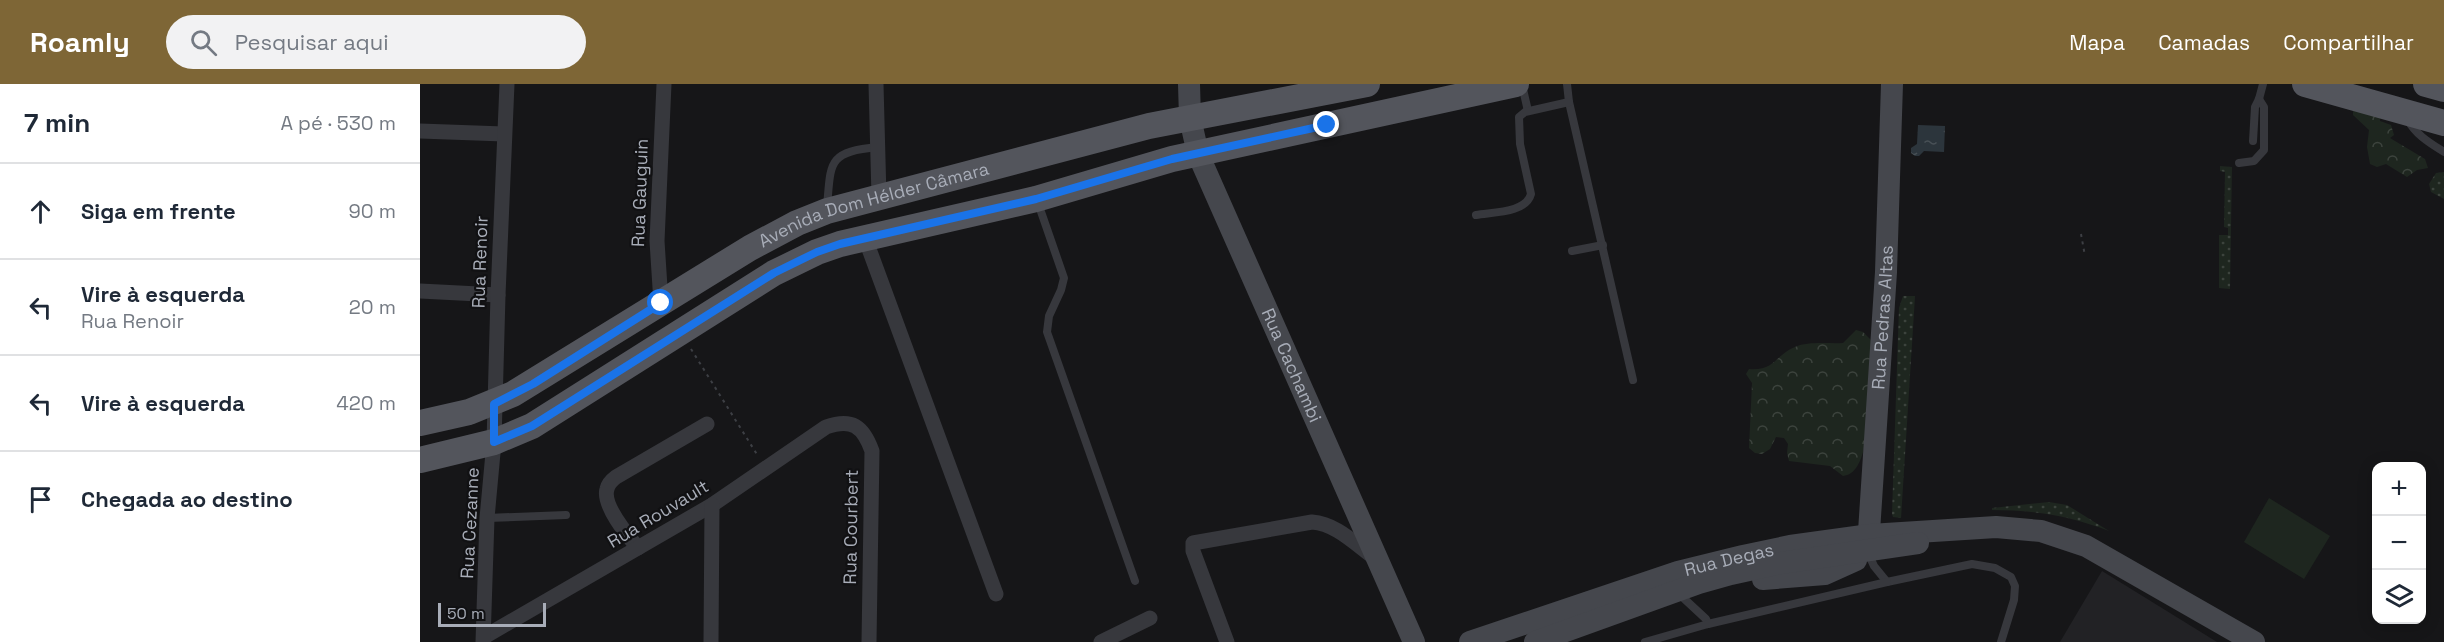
<!DOCTYPE html>
<html lang="pt">
<meta charset="utf-8">
<style>
body{margin:0;font-family:"Space Grotesk",sans-serif;background:#f2f2f3;color:#1f2937}
.controls{position:absolute;right:18px;bottom:18px;display:grid;overflow:hidden;border-radius:12px;box-shadow:0 3px 15px #0003}
.controls button{width:54px;height:54px;display:grid;place-items:center;padding:0;border:0;border-bottom:2px solid #e0e1e3;background:#fff;color:#1f2937;font:30px sans-serif}
.scale{position:absolute;left:18px;bottom:15px;width:108px;box-sizing:border-box;padding-left:6px;border:3px solid #a8adb8;border-top:0;font-size:16px;line-height:21px;white-space:nowrap;color:#a8adb8;-webkit-text-stroke:4px #111113;paint-order:stroke}
.stop{position:absolute;width:18px;height:18px;margin:-14px;border:4px solid #1a73e8;border-radius:50%;background:#fff}
.stop.end{background:#1a73e8;border-color:#fff;box-shadow:0 2px 6px #0008}
.list{margin:0;padding:0;list-style:none}
h2{display:flex;justify-content:space-between;align-items:center;height:78px;margin:0;padding:0 24px;font-size:26px}
h2 small{font-size:20px;font-weight:400;color:#747a83}
.list li{display:grid;grid-template-columns:39px 1fr auto;gap:18px;align-items:center;box-sizing:border-box;height:96px;padding:0 24px;border-top:2px solid #e0e1e3}
.list b{display:block;font-size:22px;white-space:nowrap}
.list p{margin:0;font-size:20px;white-space:nowrap;color:#747a83}
.list em{font-size:20px;font-style:normal;color:#747a83}
.icon{flex:none;width:33px;height:33px;fill:none;stroke:currentColor;stroke-width:2;stroke-linecap:round;stroke-linejoin:round}
.map{position:relative;flex:none;width:2024px;height:558px;overflow:hidden}
header{display:flex;align-items:center;gap:36px;box-sizing:border-box;height:84px;padding:0 30px;background:#7e6636;color:#fff}
header strong{font-size:28px}
nav{display:flex;gap:33px;margin-inline-start:auto;font-size:21px}
.search{width:420px;height:54px;background:#f2f2f3;display:flex;align-items:center;gap:15px;box-sizing:border-box;padding:0 21px;border-radius:33px;color:#747a83;font-size:22px}
main{display:flex}
aside{flex:1;background:#fff}
.map>svg:first-child{display:block}
</style>
<header>
<strong>Roamly</strong>
<div class="search"><svg class="icon" aria-label="search" viewBox="0 0 24 24"><circle cx="10" cy="10" r="6"/><path d="M15 15l6 6"/></svg>Pesquisar aqui</div>
<nav><a>Mapa</a><a>Camadas</a><a>Compartilhar</a></nav>
</header>
<main>
<aside>
<h2>7 min<small>A pé · 530 m</small></h2>
<ul class="list">
<li><svg class="icon" aria-label="ahead" viewBox="0 0 24 24"><path d="M12 20V5M6 11l6-6 6 6"/></svg><div><b>Siga em frente</b></div><em>90 m</em></li>
<li><svg class="icon" aria-label="left" viewBox="0 0 24 24"><path d="M17 20v-9H6M10 6l-5 5 5 5"/></svg><div><b>Vire à esquerda</b><p>Rua Renoir</p></div><em>20 m</em></li>
<li><svg class="icon" aria-label="left" viewBox="0 0 24 24"><path d="M17 20v-9H6M10 6l-5 5 5 5"/></svg><div><b>Vire à esquerda</b></div><em>420 m</em></li>
<li><svg class="icon" aria-label="arrive" viewBox="0 0 24 24"><path d="M6 21V4h12l-3 4 3 4H6"/></svg><div><b>Chegada ao destino</b></div></li>
</ul>
</aside>
<div class="map">
<svg width="2024" height="558" viewBox="0 0 2024 558">
<defs>
<pattern id="grass-dots" width="8" height="8" patternUnits="userSpaceOnUse" patternTransform="scale(1.5)"><rect width="8" height="8" fill="#1e261f"/><path d="M2 2h.1M6 6h.1" fill="none" stroke="#3c433d" stroke-width="1.8" stroke-linecap="round"/></pattern>
<pattern id="forest-crowns" width="20" height="18" patternUnits="userSpaceOnUse" patternTransform="scale(1.5)"><rect width="20" height="18" fill="#1e261f"/><path d="M2 6a3 3 0 1 1 6 0M12 15a3 3 0 1 1 6 0" fill="none" stroke="#3c433d"/></pattern>
<pattern id="water-ripples" width="26" height="14" patternUnits="userSpaceOnUse" patternTransform="scale(1.5)"><rect width="26" height="14" fill="#2c353c"/><path d="M2 4q2-2 4 0t4 0M15 11q2-2 4 0t4 0" fill="none" stroke="#485056"/></pattern>
</defs>
<rect width="100%" height="100%" fill="#161618"/>
<path fill="#222225" d="M 1682,487 L 1797,558 L 1640,558 Z"/>
<g fill="url(#grass-dots)">
<path d="M 1800,82 L 1812,83 L 1810,205 L 1799,204 L 1799,151 L 1808,151 L 1808,144 L 1804,143 L 1805,88 L 1800,87 Z"/>
<path d="M 2024,88 L 2024,115 L 2011,108 L 2009,100 L 2016,89 Z"/>
<path d="M 1483,212 L 1495,212 L 1481,434 L 1473,433 L 1472,430 L 1479,224 Z"/>
<path d="M 1629,418 L 1647,421 L 1689,447 C 1650,432 1614,426 1572,426 L 1572,424 Z"/>
</g>
<g fill="url(#forest-crowns)">
<path d="M 1959,22 L 1960,37 L 1971,41 L 1974,51 L 1970,54 L 2005,75 L 2008,84 L 1997,86 L 1987,93 L 1966,80 L 1957,83 L 1950,80 L 1947,63 L 1949,46 L 1933,31 L 1933,24 Z"/>
<path d="M 1436,246 L 1443,248 L 1451,256 L 1452,275 L 1449,282 C 1448,305 1454,390 1423,392 L 1410,382 L 1369,377 L 1367,369 L 1368,360 L 1364,354 L 1356,353 L 1350,365 L 1342,370 L 1335,369 L 1329,364 L 1332,299 L 1326,290 L 1329,285 C 1355,287 1355,271 1375,263 C 1389,257 1409,260 1423,259 Z"/>
</g>
<path fill="#1e261f" d="M 1849,414 L 1910,452 L 1884,495 L 1824,458 Z"/>
<path fill="url(#water-ripples)" d="M 1498,41 L 1525,42 L 1524,68 L 1504,67 L 1499,72 L 1495,72 L 1491,69 L 1491,64 L 1497,60 Z"/>
<g fill="none" stroke-linecap="round" stroke-linejoin="round">
<g stroke="#3d3f44" stroke-width="2" stroke-dasharray="3 4.5" stroke-linecap="butt">
<path d="M 1661,150 L 1665,172"/>
<path d="M 271,265 L 338,372"/>
</g>
<g stroke="#37383d" stroke-width="8">
<path d="M 1147,0 L 1149,18 L 1213,296"/>
<path d="M 1102,1 L 1108,27"/>
<path d="M 1988,36 C 1996,51 2010,59 2024,68"/>
<path d="M 1833,57 L 1835,23 L 1839,15 L 1843,0"/>
<path d="M 1819,79 L 1834,77 L 1844,66 L 1844,23 L 1839,15"/>
<path d="M 618,119 L 644,194 L 641,206 L 629,232 L 627,248 L 715,497"/>
<path d="M 407,123 C 411,78 407,68 458,63"/>
<path d="M 1056,131 C 1073,128 1106,129 1111,110 L 1100,60 L 1099,33 L 1105,28 L 1149,18"/>
<path d="M 1152,167 L 1183,161"/>
<path d="M 67,434 L 146,431"/>
<path d="M 1448,469 L 1454,482 L 1467,498 L 1552,480 L 1575,484 L 1591,493 L 1595,502 L 1594,516 L 1581,558"/>
<path d="M 1258,509 L 1286,535 L 1288,540"/>
<path d="M 1225,558 L 1288,540 L 1467,498"/>
</g>
<g stroke="#37383d" stroke-width="15">
<path d="M 456,0 L 459,113"/>
<path d="M 0,47 L 84,50"/>
<path d="M 445,154 L 576,510"/>
<path d="M 0,207 L 78,211"/>
<path d="M 241,219 L 237,157 L 244,0"/>
<path d="M 218,464 C 208,452 182,421 187,405 C 188,400 192,396 196,393 L 287,340"/>
<path d="M 64,553 L 292,421 L 406,343 C 432,334 443,342 452,367 L 449,558"/>
<path d="M 63,558 L 67,434 L 74,358 L 78,211 L 87,0"/>
<path d="M 291,558 L 292,421"/>
<path d="M 681,558 L 730,534"/>
<path d="M 807,558 L 773,467 L 773,459 L 892,438 C 917,440 935,460 955,474"/>
</g>
<g stroke="#45474d" stroke-width="22">
<path id="s1" d="M 769,0 L 770,34 L 778,70 L 994,558"/>
<path id="s2" d="M 1448,463 L 1466,188 L 1472,0"/>
<path d="M 1343,495 L 1405,490 L 1436,476"/>
<path id="s3" d="M 1050,558 L 1258,488 L 1323,472 L 1370,462 L 1450,451 L 1576,443 L 1621,447 L 1666,462 L 1834,558"/>
<path d="M 1115,558 L 1279,499 L 1311,490 L 1361,479 L 1498,459"/>
</g>
<g stroke="#53555c" stroke-width="26">
<path d="M 1885,0 L 2024,39"/>
<path d="M 2006,0 L 2024,5"/>
<path id="s4" d="M 0,339 L 49,328 L 93,310 L 330,164 L 377,139 L 407,127 L 729,42 L 947,0"/>
<path d="M 0,376 L 74,358 L 112,342 L 354,189 L 397,168 L 420,160 L 616,115 L 752,75 L 1096,0"/>
</g>
</g>
<g fill="none" stroke-linecap="round" stroke-linejoin="round">
<path stroke="#1a73e8" stroke-width="8" d="M 241,219 L 113,300 L 74,320 L 74,358 L 112,342 L 354,189 L 397,168 L 420,160 L 616,115 L 752,75 L 907,41"/>
</g>
<g text-anchor="middle" stroke-width="4.5" stroke-linejoin="round" paint-order="stroke">
<g font-size="18" fill="#a8adb8" stroke="#111113">
<text transform="translate(220 109) rotate(-88)" y="6">Rua Gauguin</text>
<text dy="6" stroke="none"><textPath href="#s4" startOffset="508">Avenida Dom Hélder Câmara</textPath></text>
<text transform="translate(60 178) rotate(-88)" y="6">Rua Renoir</text>
<text dy="6" stroke="none"><textPath href="#s2" startOffset="230">Rua Pedras Altas</textPath></text>
<text dy="6" stroke="none"><textPath href="#s1" startOffset="302">Rua Cachambi</textPath></text>
<text transform="translate(238 430) rotate(-31)" y="6">Rua Rouvault</text>
<text transform="translate(50 439) rotate(-87)" y="6">Rua Cezanne</text>
<text transform="translate(431 443) rotate(-89)" y="6">Rua Courbert</text>
<text dy="6" stroke="none"><textPath href="#s3" startOffset="272">Rua Degas</textPath></text>
</g>
</g>
</svg>
<div class="controls">
<button>+</button>
<button>−</button>
<button><svg class="icon" aria-label="layers" viewBox="0 0 24 24"><path d="M12 4l9 5-9 5-9-5zM3 14l9 5 9-5"/></svg></button>
</div>
<div class="scale">50 m</div>
<div class="stop" style="left:241px;top:219px"></div>
<div class="stop end" style="left:907px;top:41px"></div>
</div>
</main>
